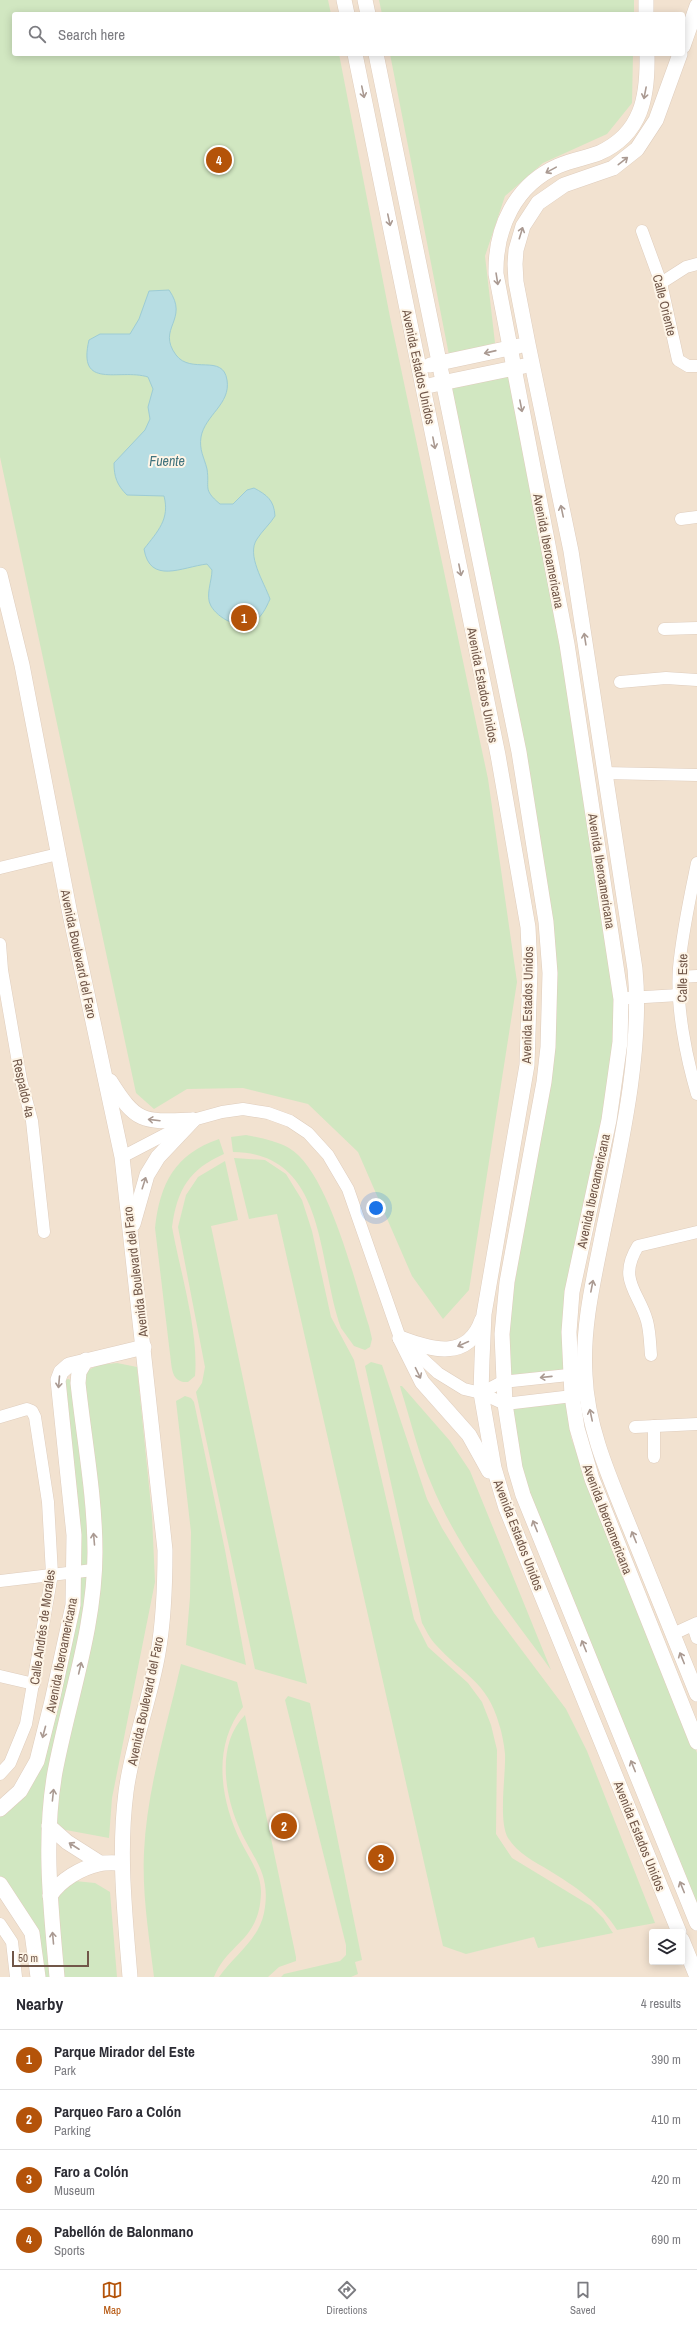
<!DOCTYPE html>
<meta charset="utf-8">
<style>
body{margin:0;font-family:"Archivo Narrow",sans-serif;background:#f2f2f3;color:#2b2b33}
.controls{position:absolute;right:12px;bottom:12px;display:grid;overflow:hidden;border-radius:4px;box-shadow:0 2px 10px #0003}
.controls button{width:36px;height:36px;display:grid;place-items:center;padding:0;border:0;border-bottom:1px solid #e1e1e2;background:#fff;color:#2b2b33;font:20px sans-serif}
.scale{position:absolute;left:12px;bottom:10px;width:77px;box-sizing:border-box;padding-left:4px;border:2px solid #715749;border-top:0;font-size:11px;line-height:14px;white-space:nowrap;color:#715749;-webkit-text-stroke:3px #fef5e7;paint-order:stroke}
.you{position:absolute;left:376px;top:1208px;width:14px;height:14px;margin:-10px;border:3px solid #fff;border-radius:50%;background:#1a73e8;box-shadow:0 0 0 6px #1a73e833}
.badge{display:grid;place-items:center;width:26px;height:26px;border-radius:50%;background:#b45309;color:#fff;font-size:13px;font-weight:700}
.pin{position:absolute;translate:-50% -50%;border:2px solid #fff;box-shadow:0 1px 4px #0006}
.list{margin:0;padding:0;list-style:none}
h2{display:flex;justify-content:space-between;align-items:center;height:52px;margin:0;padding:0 16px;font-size:17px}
h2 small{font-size:13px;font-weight:400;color:#7c7c81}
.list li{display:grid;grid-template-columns:26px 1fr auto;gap:12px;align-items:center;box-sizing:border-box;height:60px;padding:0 16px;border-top:1px solid #e1e1e2}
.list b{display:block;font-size:15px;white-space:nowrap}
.list p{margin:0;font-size:13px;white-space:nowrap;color:#7c7c81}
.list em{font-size:13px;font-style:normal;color:#7c7c81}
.icon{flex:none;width:22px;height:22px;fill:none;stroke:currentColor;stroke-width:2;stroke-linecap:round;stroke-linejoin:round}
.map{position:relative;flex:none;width:697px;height:1977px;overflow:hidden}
.search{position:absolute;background:#fff;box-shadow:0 2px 10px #0003;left:12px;right:12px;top:12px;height:44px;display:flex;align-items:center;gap:10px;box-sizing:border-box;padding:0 14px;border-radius:4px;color:#7c7c81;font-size:15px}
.sheet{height:292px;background:#fff}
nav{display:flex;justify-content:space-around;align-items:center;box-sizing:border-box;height:56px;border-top:1px solid #e1e1e2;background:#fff;font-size:11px;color:#7c7c81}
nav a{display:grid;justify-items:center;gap:2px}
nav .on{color:#b45309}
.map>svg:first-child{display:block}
</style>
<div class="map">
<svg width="697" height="1977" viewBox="0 0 697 1977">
<rect width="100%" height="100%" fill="#fbf1e1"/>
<path fill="#f2e2d0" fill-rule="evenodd" d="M 0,0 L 697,0 L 697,1977 L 0,1977 ZM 14,14 L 683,14 L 683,54 L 14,54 ZM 652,1932 L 682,1932 L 682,1962 L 652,1962 Z"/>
<g fill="#d1e7c1">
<path d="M 0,0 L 328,0 L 331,14 L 14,14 L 14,54 L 339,54 L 390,317 L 488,779 L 517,982 L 469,1290 L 443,1319 L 412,1276 L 358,1152 L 308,1104 L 243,1088 L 187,1089 L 154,1109 L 136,1093 L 0,457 Z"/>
<path d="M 379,0 L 634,0 L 634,14 L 382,14 Z"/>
<path d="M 390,54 L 633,54 L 632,103 L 607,134 L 543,163 L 505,196 L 485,256 L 495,343 L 449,355 Z"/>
<path d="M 508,375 L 571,696 L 612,972 L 615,1033 L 604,1114 L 573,1255 L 562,1339 L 566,1370 L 510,1375 L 507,1329 L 539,1140 L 554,970 L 448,387 Z"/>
<path d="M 246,1135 C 261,1138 276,1141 289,1148 C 328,1170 355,1283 369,1326 L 372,1339 L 370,1347 L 365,1350 L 354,1346 L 341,1328 C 317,1263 328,1153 233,1152 L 231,1137 Z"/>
<path d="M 219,1139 L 224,1154 C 189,1169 177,1190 172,1227 C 180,1271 199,1332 195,1376 L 188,1382 C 171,1383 172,1368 170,1354 L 155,1228 C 160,1183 175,1154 219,1139 Z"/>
<path d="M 234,1158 L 265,1160 L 286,1174 L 302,1200 L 312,1231 L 331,1317 L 354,1360 L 414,1619 L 428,1647 L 468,1683 L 482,1702 L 491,1725 L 497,1750 L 496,1834 L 512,1858 L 591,1906 L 603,1918 L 613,1933 L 538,1948 L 534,1937 L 466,1954 L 443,1946 L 277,1214 L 249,1219 Z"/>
<path d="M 225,1161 L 238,1220 L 211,1226 L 307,1684 L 255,1669 L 196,1392 L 202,1383 L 205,1367 L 178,1227 L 186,1195 L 198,1177 Z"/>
<path d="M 371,1362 L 382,1365 L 427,1499 L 442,1528 L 494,1613 L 566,1709 L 587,1751 L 655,1923 L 617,1930 C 600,1903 576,1887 550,1871 C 534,1861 518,1854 508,1838 C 498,1821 506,1774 505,1754 C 504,1744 502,1733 499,1724 C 487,1681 463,1675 436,1645 C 430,1639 426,1630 422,1623 L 365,1366 Z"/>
<path d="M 117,1363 L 137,1367 L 152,1516 L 155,1582 L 112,1798 L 109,1838 L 55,1828 L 61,1769 L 92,1635 L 83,1386 L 85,1372 L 98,1365 Z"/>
<path d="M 68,1379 L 74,1381 L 91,1573 L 53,1774 L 55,1977 L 40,1977 L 39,1958 L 0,1880 L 0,1812 L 23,1791 L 75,1605 L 62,1382 Z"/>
<path d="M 402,1386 L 450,1441 L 470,1471 L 551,1670 C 508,1610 459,1552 431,1483 C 418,1453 411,1421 401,1390 L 400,1386 Z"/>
<path d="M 185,1396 L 191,1398 L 194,1402 L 225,1550 L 246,1665 L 186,1645 L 190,1597 L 191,1532 L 176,1401 Z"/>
<path d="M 567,1402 L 571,1438 L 697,1753 L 697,1909 L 521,1477 L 511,1408 Z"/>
<path d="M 181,1664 L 237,1682 L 243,1707 C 212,1746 220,1800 241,1842 C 249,1858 261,1873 261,1892 C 260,1941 228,1942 214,1977 L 154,1977 C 149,1936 142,1894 144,1852 C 147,1788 167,1726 181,1664 Z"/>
<path d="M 288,1696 L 310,1703 L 362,1960 L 355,1962 L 358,1974 L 351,1977 L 281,1977 L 284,1974 L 340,1961 L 346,1955 L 346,1945 L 285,1700 Z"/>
<path d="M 245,1715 L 296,1957 L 296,1961 L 279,1967 L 268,1977 L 219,1977 C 234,1956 259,1939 264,1913 C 272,1872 252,1859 238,1825 C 224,1792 217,1743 245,1715 Z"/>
<path d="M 75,1881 L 95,1883 L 110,1892 L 117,1977 L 61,1977 L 55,1905 L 60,1893 Z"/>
</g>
<path fill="#b7dde3" stroke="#9dccd5" d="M 169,290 C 190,320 156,328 176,355 C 191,375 223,353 227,380 C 231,404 205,415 201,437 C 199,450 204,457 207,469 C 210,488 202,489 220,504 L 233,504 L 247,490 L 254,488 C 267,495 274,500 275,516 C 270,524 262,531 257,539 C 246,555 264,582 270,599 C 266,608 261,619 251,623 C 238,629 218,618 211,606 C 205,596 212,581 212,570 L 207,564 C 182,567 150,585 144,549 C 158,531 170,519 164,496 L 127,495 C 117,485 114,477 114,463 L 145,430 L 150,419 L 148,407 L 153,389 L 148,377 C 119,368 77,391 89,340 L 100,334 L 130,334 L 139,319 L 149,291 Z"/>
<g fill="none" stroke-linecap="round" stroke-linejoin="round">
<defs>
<g id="minor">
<path d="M 642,231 L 661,283 L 678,360 L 688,366 L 697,366"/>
<path d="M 661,283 L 686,267 L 697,264"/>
<path d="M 681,519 L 697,517"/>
<path d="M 664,629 L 697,628"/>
<path d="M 620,682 L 666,678 L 697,680"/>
<path d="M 604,773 L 697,775"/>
<path d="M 697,863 C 690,897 682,933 679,968 C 676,1006 686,1057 697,1094"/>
<path d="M 0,868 L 58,854"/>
<path d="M 0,944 L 2,970 L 21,1080 L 32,1121 L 44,1232"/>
<path d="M 679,977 L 697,976"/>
<path d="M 628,998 L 679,995"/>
<path d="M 122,1157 L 193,1120 L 222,1112 L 243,1109 L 268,1113 L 290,1121 L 308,1133 L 328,1155 L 348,1189 L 400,1338 L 438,1373 L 464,1389 L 481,1393 L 505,1404 L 581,1395"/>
<path d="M 651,1355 C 650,1344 650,1332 647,1321 C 639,1292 617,1280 638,1246 L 697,1232"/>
<path d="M 481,1393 L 502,1382 L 578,1374"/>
<path d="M 0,1417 L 27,1409 L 32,1411 L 35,1417 L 48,1502 L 52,1574 L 26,1724 L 10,1763 L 0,1774"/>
<path d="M 635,1427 L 697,1424"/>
<path d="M 654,1457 L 654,1426"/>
<path d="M 0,1581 L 93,1570"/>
<path d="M 693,1626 L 697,1638"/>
<path d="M 673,1634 L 697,1623"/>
<path d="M 0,1676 L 34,1684"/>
<path d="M 0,1924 L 12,1942 L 16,1977"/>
</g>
<g id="tertiary">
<path d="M 344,0 L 347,14"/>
<path d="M 365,0 L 368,14"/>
<path d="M 646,0 L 646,14"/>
<path d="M 683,46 L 697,6"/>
<path d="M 355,54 L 498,755 L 528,927 L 530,969 L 527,1065 L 484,1314 L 482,1360 L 481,1393 L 494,1468 L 506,1508 L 679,1932"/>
<path d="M 376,54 L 519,752 L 546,922 L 550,973 L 548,1047 L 544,1082 L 507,1282 L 502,1334 L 505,1404 L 515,1468 L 523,1495 L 697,1923"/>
<path d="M 647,54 C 648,96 642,134 599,153 C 586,158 571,160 558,166 C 515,185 495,228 496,274 L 567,644 L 621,999 L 620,1042 L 609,1120 L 572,1292 L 569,1332 L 572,1396 L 577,1428 L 592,1479 L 697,1742"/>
<path d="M 680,54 L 656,120 L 637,149 L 613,168 L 564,185 L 538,203 L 523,226 L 516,250 L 515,264 L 516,282 L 528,344 L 571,551 L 635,969 C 643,1054 619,1153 602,1237 C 593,1282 582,1329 585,1375 C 587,1430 612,1483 632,1533 C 654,1587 675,1640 697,1694"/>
<path d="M 430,365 L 519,346"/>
<path d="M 432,385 L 524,366"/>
<path d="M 0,575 L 22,665 L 70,914 L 122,1157 L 165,1550 C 165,1585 164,1619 158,1653 C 150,1700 132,1745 126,1792 C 118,1854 125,1915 130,1977"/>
<path d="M 110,1081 C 137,1124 143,1122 193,1120"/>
<path d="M 133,1224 L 147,1175 L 158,1157 L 193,1120"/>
<path d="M 400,1338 L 422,1382 L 469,1435 L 489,1471"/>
<path d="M 400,1338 C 431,1350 468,1361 482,1320"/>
<path d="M 0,1809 L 20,1791 L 37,1761 L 52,1701 L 73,1605 L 74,1535 L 58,1380 L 61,1372 L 69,1365 L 144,1347"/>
<path d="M 49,1826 L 67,1842 L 100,1863"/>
<path d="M 0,1884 L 32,1933 L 38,1977"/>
<path d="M 50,1896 C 60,1880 81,1868 99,1864 C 106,1862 115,1863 122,1863"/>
<path d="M 682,1940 L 697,1977"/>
<path d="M 57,1977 C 51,1909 43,1840 55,1772 C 69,1698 95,1628 95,1552 C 95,1496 84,1439 78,1383 L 79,1372 L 86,1360"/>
</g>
</defs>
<use href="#minor" stroke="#dfcdbd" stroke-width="13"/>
<use href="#tertiary" stroke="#dfcdbd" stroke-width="16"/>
<use href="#minor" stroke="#fff" stroke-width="12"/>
<use href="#tertiary" stroke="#fff" stroke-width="15"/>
</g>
<defs><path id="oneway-shaft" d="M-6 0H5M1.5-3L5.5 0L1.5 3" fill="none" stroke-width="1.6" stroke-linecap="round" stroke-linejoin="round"/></defs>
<g stroke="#aa9a92">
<use href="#oneway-shaft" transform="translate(363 92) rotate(78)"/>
<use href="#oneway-shaft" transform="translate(645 93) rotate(101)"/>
<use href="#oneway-shaft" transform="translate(623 161) rotate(-38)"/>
<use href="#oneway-shaft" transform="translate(551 170) rotate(151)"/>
<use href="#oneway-shaft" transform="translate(389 220) rotate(78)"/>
<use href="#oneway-shaft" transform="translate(521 233) rotate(-73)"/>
<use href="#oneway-shaft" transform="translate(497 279) rotate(81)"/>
<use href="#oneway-shaft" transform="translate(490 352) rotate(167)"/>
<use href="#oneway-shaft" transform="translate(521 406) rotate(79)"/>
<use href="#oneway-shaft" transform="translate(434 443) rotate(79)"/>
<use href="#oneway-shaft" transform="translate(562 511) rotate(-102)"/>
<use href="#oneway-shaft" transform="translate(460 570) rotate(79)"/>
<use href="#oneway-shaft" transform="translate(585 639) rotate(-99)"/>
<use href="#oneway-shaft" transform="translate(154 1120) rotate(-173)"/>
<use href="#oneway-shaft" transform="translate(144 1183) rotate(-72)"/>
<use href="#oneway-shaft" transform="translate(592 1286) rotate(-79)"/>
<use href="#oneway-shaft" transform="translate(463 1344) rotate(156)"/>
<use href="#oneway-shaft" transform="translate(418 1373) rotate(64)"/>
<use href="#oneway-shaft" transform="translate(546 1377) rotate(174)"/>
<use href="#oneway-shaft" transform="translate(59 1382) rotate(95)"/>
<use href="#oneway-shaft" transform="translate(591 1415) rotate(-102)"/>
<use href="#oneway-shaft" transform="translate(535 1526) rotate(-112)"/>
<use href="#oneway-shaft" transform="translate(634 1537) rotate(-112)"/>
<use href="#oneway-shaft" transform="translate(94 1539) rotate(-95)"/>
<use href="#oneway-shaft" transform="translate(584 1646) rotate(-112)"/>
<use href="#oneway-shaft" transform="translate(682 1658) rotate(-112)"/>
<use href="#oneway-shaft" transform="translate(80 1668) rotate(-77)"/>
<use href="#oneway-shaft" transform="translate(44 1732) rotate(105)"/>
<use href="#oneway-shaft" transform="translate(633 1766) rotate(-112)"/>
<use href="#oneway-shaft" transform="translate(53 1795) rotate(-84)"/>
<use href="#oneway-shaft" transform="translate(74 1846) rotate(-147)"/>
<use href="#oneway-shaft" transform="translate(682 1887) rotate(-112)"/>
<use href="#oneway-shaft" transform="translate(53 1938) rotate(-95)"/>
</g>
<g text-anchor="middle" stroke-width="4" stroke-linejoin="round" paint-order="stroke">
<g font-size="13" fill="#715749" stroke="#fef5e7">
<text transform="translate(665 305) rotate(76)" y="5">Calle Oriente</text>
<text transform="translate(419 367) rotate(78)" y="5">Avenida Estados Unidos</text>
<text transform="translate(549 551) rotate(79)" y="5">Avenida Iberoamericana</text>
<text transform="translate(483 685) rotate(79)" y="5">Avenida Estados Unidos</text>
<text transform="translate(602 871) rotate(81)" y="5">Avenida Iberoamericana</text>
<text transform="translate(79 954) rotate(78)" y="5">Avenida Boulevard del Faro</text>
<text transform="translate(682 978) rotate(-89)" y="5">Calle Este</text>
<text transform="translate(527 1005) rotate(-89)" y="5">Avenida Estados Unidos</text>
<text transform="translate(24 1088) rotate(77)" y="5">Respaldo 4a</text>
<text transform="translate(593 1191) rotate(-78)" y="5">Avenida Iberoamericana</text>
<text transform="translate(135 1272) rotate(-97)" y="5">Avenida Boulevard del Faro</text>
<text transform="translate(608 1519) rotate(69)" y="5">Avenida Iberoamericana</text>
<text transform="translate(519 1535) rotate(69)" y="5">Avenida Estados Unidos</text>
<text transform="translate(42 1627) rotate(-82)" y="5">Calle Andrés de Morales</text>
<text transform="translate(61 1655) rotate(-79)" y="5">Avenida Iberoamericana</text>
<text transform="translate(145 1701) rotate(-78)" y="5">Avenida Boulevard del Faro</text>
<text transform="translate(640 1836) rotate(68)" y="5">Avenida Estados Unidos</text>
</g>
<g font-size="14" font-style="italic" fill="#41737d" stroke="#fef5e7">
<text x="167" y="466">Fuente</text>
</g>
</g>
</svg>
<div class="controls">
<button><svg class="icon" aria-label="layers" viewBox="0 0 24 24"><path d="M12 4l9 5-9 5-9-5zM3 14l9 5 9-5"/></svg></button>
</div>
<div class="scale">50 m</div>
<div class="you"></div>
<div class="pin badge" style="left:244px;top:618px">1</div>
<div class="pin badge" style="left:284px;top:1826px">2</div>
<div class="pin badge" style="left:381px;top:1858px">3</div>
<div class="pin badge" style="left:219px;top:160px">4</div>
<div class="search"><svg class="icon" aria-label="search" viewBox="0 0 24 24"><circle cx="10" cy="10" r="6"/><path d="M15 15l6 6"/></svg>Search here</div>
</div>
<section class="sheet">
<h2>Nearby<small>4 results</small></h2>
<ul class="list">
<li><span class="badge">1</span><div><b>Parque Mirador del Este</b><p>Park</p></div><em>390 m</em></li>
<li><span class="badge">2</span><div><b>Parqueo Faro a Colón</b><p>Parking</p></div><em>410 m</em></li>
<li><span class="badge">3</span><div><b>Faro a Colón</b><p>Museum</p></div><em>420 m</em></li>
<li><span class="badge">4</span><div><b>Pabellón de Balonmano</b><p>Sports</p></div><em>690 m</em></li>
</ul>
</section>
<nav>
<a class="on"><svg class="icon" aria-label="map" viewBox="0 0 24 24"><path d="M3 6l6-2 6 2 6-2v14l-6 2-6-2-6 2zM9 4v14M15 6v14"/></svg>Map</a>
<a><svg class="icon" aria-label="directions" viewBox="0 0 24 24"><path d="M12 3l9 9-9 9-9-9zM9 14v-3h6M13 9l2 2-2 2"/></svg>Directions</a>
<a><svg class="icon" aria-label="saved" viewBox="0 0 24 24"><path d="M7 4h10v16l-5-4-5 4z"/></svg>Saved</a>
</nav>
